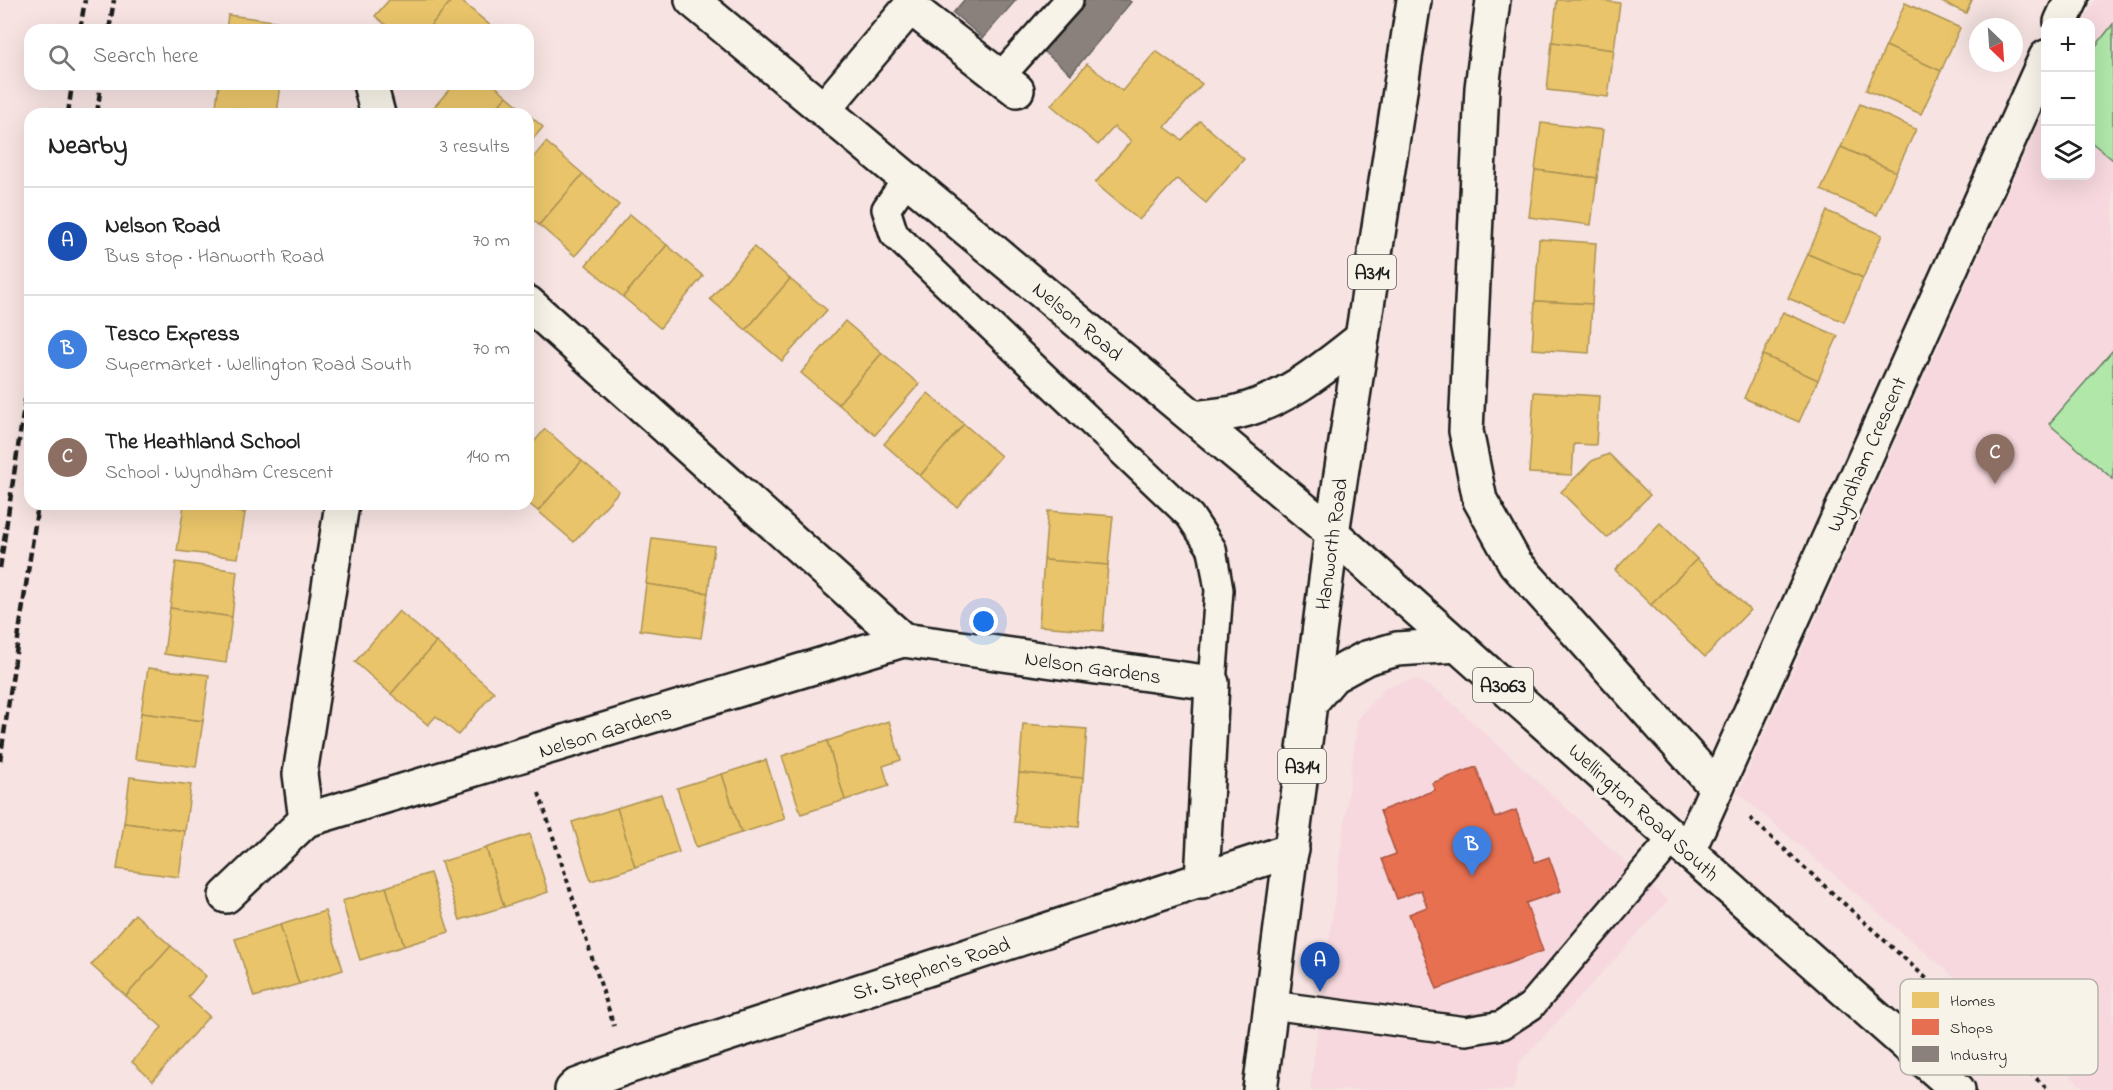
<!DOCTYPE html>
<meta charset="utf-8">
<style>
body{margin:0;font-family:"Indie Flower",sans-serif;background:#f6f6f6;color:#222}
.controls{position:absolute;right:18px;top:18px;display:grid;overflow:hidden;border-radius:12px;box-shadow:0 6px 24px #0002}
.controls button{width:54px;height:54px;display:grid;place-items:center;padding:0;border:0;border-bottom:2px solid #e0e0e0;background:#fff;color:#222;font:30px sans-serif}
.compass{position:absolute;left:1969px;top:18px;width:54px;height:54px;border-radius:50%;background:#fff;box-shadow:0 6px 24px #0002;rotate:155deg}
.you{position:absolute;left:984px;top:622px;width:21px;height:21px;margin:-15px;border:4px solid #fff;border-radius:50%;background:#1a73e8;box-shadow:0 0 0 9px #1a73e833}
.badge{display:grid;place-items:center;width:39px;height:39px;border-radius:50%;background:#d93025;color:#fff;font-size:20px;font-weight:700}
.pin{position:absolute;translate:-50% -50px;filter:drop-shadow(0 2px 3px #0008)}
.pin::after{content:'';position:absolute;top:32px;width:21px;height:18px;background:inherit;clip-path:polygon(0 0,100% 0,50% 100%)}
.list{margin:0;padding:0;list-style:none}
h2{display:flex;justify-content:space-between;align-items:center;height:78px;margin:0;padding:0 24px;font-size:26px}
h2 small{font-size:20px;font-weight:400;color:#767676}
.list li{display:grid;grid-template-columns:39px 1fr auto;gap:18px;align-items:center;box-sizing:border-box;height:108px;padding:0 24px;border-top:2px solid #e0e0e0}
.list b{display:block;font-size:22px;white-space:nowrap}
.list p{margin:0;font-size:20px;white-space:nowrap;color:#767676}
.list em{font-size:20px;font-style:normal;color:#767676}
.icon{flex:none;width:33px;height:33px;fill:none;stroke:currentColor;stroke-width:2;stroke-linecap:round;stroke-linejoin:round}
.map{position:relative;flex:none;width:2113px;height:1090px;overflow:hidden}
.search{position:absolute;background:#fff;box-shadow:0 6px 24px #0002;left:24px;top:24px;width:510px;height:66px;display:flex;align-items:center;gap:15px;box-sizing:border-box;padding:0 21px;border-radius:18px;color:#767676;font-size:22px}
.panel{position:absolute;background:#fff;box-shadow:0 6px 24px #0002;left:24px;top:108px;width:510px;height:402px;border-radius:18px}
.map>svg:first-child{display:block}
</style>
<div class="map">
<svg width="2113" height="1090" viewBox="0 0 2113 1090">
<rect width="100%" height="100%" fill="#f6e3e2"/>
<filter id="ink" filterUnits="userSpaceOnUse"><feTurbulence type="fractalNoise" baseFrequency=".0167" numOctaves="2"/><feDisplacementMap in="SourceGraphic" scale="12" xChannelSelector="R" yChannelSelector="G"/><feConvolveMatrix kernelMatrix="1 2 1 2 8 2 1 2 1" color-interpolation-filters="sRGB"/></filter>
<g filter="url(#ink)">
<g fill="#f6d8de">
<path d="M 2095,0 L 2113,0 L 2113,1090 L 2087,1090 L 1738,793 L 2045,109 L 2046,176 L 2090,176 L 2090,22 L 2084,22 Z"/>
<path d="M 1416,679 L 1442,694 L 1668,901 L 1519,1063 L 1513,1090 L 1310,1090 L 1358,718 L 1386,687 Z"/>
</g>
<g fill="#b1e8aa" stroke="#668263" stroke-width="1.5">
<path d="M 2113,24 L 2113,160 L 2091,142 L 2091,52 Z"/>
<path d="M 2113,350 L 2113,479 L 2049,424 Z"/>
</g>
<g fill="#e9c46a" stroke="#ac9253" stroke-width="1.5">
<path d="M 389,0 L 452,0 L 427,30 L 392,30 L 375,16 Z"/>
<path d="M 452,0 L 460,0 L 492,27 L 490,30 L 427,30 Z"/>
<path d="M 1557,0 L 1595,0 L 1620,3 L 1614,50 L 1552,42 Z"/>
<path d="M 1937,0 L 1972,0 L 1966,13 Z"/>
<path d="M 1905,3 L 1960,28 L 1941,71 L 1886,46 Z"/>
<path d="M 228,15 L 289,23 L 288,30 L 226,30 Z"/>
<path d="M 1552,42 L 1614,50 L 1608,97 L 1547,90 Z"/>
<path d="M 1886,46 L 1941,71 L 1921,114 L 1866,90 Z"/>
<path d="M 1156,51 L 1202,84 L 1165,127 L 1182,140 L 1200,121 L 1244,159 L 1206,203 L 1177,179 L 1139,220 L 1095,183 L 1131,141 L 1114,127 L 1098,145 L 1051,105 L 1087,64 L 1122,91 Z"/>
<path d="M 219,84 L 281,84 L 277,114 L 216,106 Z"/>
<path d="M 454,84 L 493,84 L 507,96 L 491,114 L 428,114 Z"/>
<path d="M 507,96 L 543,127 L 528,145 L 528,114 L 491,114 Z"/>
<path d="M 1860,104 L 1916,129 L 1896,172 L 1841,147 Z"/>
<path d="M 1541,123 L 1603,130 L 1597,178 L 1535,170 Z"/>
<path d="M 546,142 L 583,174 L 539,225 L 528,216 L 528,164 Z"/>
<path d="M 1841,147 L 1896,172 L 1877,215 L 1821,190 Z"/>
<path d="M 1535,170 L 1597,178 L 1591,225 L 1529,217 Z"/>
<path d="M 583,174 L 619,205 L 575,256 L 539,225 Z"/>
<path d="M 1827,211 L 1882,235 L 1863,278 L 1808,254 Z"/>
<path d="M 630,214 L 667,245 L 623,297 L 586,265 Z"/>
<path d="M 1539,239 L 1596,243 L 1592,304 L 1535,301 Z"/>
<path d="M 667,245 L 703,276 L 660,328 L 623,297 Z"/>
<path d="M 754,247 L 790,279 L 746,330 L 710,299 Z"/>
<path d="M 1808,254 L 1863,278 L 1844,322 L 1788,298 Z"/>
<path d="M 790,279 L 827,310 L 782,361 L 746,330 Z"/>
<path d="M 1535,301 L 1592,304 L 1589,353 L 1532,349 Z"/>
<path d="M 1783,312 L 1838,336 L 1818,380 L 1763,355 Z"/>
<path d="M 845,321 L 882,353 L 838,404 L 801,373 Z"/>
<path d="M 882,353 L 919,384 L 875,435 L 838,404 Z"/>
<path d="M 1763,355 L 1818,380 L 1799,422 L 1744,398 Z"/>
<path d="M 1534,392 L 1599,396 L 1596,445 L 1574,444 L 1572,475 L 1529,473 Z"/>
<path d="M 928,393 L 964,424 L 920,476 L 884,444 Z"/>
<path d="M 964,424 L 1001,456 L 957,507 L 920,476 Z"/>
<path d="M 545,429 L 582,461 L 538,511 L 528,503 L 528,449 Z"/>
<path d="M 1609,454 L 1650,495 L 1607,538 L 1561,492 L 1592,461 Z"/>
<path d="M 582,461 L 619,491 L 574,542 L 538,511 Z"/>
<path d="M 184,504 L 246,504 L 245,513 Z"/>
<path d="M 184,505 L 245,513 L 238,558 L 177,551 Z"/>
<path d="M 1048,511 L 1113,516 L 1108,565 L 1044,560 Z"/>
<path d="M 1660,523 L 1697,559 L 1651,605 L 1615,570 Z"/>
<path d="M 652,538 L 714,546 L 708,593 L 646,584 Z"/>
<path d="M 1697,559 L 1750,610 L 1705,657 L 1651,605 Z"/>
<path d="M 1044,560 L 1108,565 L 1103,631 L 1039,626 Z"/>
<path d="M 176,562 L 237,571 L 232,617 L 170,608 Z"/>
<path d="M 646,584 L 708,593 L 701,638 L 640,630 Z"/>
<path d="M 170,608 L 232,617 L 226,663 L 164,654 Z"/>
<path d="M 399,611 L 436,642 L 391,694 L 355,662 Z"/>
<path d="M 436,642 L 494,692 L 458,735 L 436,716 L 428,725 L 391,694 Z"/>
<path d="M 148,668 L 209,675 L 203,721 L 141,713 Z"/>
<path d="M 141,713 L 203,721 L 196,767 L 135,759 Z"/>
<path d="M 889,721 L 901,760 L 883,766 L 889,786 L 845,800 L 827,741 Z"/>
<path d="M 1023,724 L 1087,729 L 1083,778 L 1019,773 Z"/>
<path d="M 827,741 L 845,800 L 801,814 L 782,756 Z"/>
<path d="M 766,760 L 785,819 L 741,833 L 722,774 Z"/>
<path d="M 1019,773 L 1083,778 L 1079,827 L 1014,822 Z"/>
<path d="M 722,774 L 741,833 L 696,847 L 677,788 Z"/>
<path d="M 130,777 L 191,785 L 185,831 L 124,823 Z"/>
<path d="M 661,794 L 679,852 L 635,867 L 617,808 Z"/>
<path d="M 617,808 L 635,867 L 591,881 L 572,822 Z"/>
<path d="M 124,823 L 185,831 L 179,877 L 117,869 Z"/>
<path d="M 530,834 L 548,892 L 504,907 L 486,848 Z"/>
<path d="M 486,848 L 504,907 L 460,920 L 441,862 Z"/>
<path d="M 430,873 L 449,932 L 404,946 L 386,887 Z"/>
<path d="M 386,887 L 404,946 L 360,960 L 342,901 Z"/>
<path d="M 325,911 L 343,970 L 299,984 L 280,925 Z"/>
<path d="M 135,914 L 171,946 L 126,996 L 91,965 Z"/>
<path d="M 280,925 L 299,984 L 254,997 L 235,939 Z"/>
<path d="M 171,946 L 206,976 L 188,997 L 209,1016 L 153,1081 L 132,1062 L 162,1027 L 126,996 Z"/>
</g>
<path fill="#e76f51" stroke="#aa5641" stroke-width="1.5" d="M 1476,767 L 1495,818 L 1516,810 L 1535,862 L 1549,857 L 1561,891 L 1526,903 L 1543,951 L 1437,989 L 1409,914 L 1427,907 L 1421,890 L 1397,899 L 1382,859 L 1396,854 L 1380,811 L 1435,790 L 1432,783 Z"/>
<g fill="#8a817c" stroke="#69635f" stroke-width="1.5">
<path d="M 964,0 L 1016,0 L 983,38 L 953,13 Z"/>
<path d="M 1080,0 L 1128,0 L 1131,2 L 1071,74 L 1039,48 Z"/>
</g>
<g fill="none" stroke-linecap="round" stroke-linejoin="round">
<defs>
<g id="lane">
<path d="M 1000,77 L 1069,0"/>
<path d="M 907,179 L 886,209 L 894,234 L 1190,516 L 1212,549 L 1219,590 L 1212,683"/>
<path d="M 1271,1005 L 1466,1031 L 1502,1025 L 1531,1006 L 1673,838"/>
</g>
<g id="street">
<path d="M 1493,0 L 1482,88 L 1466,431 L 1480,500 L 1515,563 L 1716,787"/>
<path d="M 2061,22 L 2071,0"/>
<path d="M 370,84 L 378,114"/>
<path d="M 824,109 L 910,7 L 1017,90"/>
<path d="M 528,303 L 903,640"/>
<path d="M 306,820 L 300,774 L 342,504"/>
<path d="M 1688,851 L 2046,57"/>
<path d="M 226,896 L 306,820 L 903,640 L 1212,683 L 1202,881"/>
<path d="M 572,1090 L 576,1086 L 627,1067 L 1292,850"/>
</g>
<path id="secondary" d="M 692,0 L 1332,533"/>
<g id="primary">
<path d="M 1195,418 C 1209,416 1224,415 1237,412 C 1286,400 1323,369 1362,338"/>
<path d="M 1332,533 L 1673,838 L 1958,1090"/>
<path d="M 1311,702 L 1333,676 L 1366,658 L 1397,649 L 1458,645"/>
<path d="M 1260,1090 L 1332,533 L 1414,0"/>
</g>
</defs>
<use href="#lane" stroke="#1c1c1c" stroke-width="32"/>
<use href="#street" stroke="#1c1c1c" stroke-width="38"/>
<use href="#secondary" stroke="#1c1c1c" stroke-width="38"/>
<use href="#primary" stroke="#1c1c1c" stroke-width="38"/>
<g stroke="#1c1c1c" stroke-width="4" stroke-dasharray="4.5 4.5" stroke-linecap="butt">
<path d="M 539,793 L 614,1026"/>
<path d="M 1750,818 L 2049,1090"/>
</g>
<use href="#lane" stroke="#f7f3e8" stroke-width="27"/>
<use href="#street" stroke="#f7f3e8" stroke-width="33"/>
<use href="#secondary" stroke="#f7f3e8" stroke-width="33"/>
<use href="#primary" stroke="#f7f3e8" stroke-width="33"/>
<g stroke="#1c1c1c" stroke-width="4.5" stroke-dasharray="9 4.5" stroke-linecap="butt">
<path d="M 80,30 L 85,0"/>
<path d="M 109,30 L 114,0"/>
<path d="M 68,114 L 72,84"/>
<path d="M 97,114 L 101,84"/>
<path d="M 0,568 L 30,367"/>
<path d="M 0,761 L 38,504"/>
</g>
</g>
</g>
<g text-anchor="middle" stroke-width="6" stroke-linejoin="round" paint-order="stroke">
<g fill="#f7f3e8" stroke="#5e5c59" stroke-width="1.5">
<rect x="1348" y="255" width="48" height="34" rx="4.5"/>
<rect x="1473" y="668" width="60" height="34" rx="4.5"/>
<rect x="1278" y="749" width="48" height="34" rx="4.5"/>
</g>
<g font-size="20" font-weight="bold" fill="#1c1c1c">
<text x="1372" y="279">A314</text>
<text x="1503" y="692">A3063</text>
<text x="1302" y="773">A314</text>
</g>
<g font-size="21" fill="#1c1c1c" stroke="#f7f3e8">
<text transform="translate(1078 321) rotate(40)" y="7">Nelson Road</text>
<text transform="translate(1866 454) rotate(-66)" y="7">Wyndham Crescent</text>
<text transform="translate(1331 544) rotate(-82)" y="7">Hanworth Road</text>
<text transform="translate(1093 667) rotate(8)" y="7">Nelson Gardens</text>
<text transform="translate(605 731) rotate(-17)" y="7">Nelson Gardens</text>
<text transform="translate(1644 812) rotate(42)" y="7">Wellington Road South</text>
<text transform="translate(931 968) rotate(-18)" y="7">St. Stephen's Road</text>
</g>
</g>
<rect x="1900" y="979" width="198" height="96" rx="9" fill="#f7f3e8" stroke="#b5b2ab" stroke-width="1.5"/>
<rect x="1912" y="992" width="27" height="16" fill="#e9c46a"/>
<rect x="1912" y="1019" width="27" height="16" fill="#e76f51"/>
<rect x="1912" y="1046" width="27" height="16" fill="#8a817c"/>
<g font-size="16" fill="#1c1c1c">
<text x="1950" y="1006">Homes</text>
<text x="1950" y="1033">Shops</text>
<text x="1950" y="1060">Industry</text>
</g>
</svg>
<div class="controls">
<button>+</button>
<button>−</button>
<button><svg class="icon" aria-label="layers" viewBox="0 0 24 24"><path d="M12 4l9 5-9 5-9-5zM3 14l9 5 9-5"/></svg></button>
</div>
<svg class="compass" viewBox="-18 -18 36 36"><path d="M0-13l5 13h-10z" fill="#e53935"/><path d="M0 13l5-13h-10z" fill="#767676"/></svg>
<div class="you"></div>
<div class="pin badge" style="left:1320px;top:992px;background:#1a4fb4">A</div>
<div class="pin badge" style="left:1472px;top:876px;background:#3f7fe0">B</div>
<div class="pin badge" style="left:1995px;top:484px;background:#8d6e63">C</div>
<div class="search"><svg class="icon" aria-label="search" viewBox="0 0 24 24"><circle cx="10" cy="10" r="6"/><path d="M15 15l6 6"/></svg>Search here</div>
<section class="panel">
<h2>Nearby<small>3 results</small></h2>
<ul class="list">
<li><span class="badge" style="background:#1a4fb4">A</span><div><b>Nelson Road</b><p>Bus stop · Hanworth Road</p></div><em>70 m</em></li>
<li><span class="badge" style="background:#3f7fe0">B</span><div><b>Tesco Express</b><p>Supermarket · Wellington Road South</p></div><em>70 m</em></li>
<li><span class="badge" style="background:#8d6e63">C</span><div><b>The Heathland School</b><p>School · Wyndham Crescent</p></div><em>140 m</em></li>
</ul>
</section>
</div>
